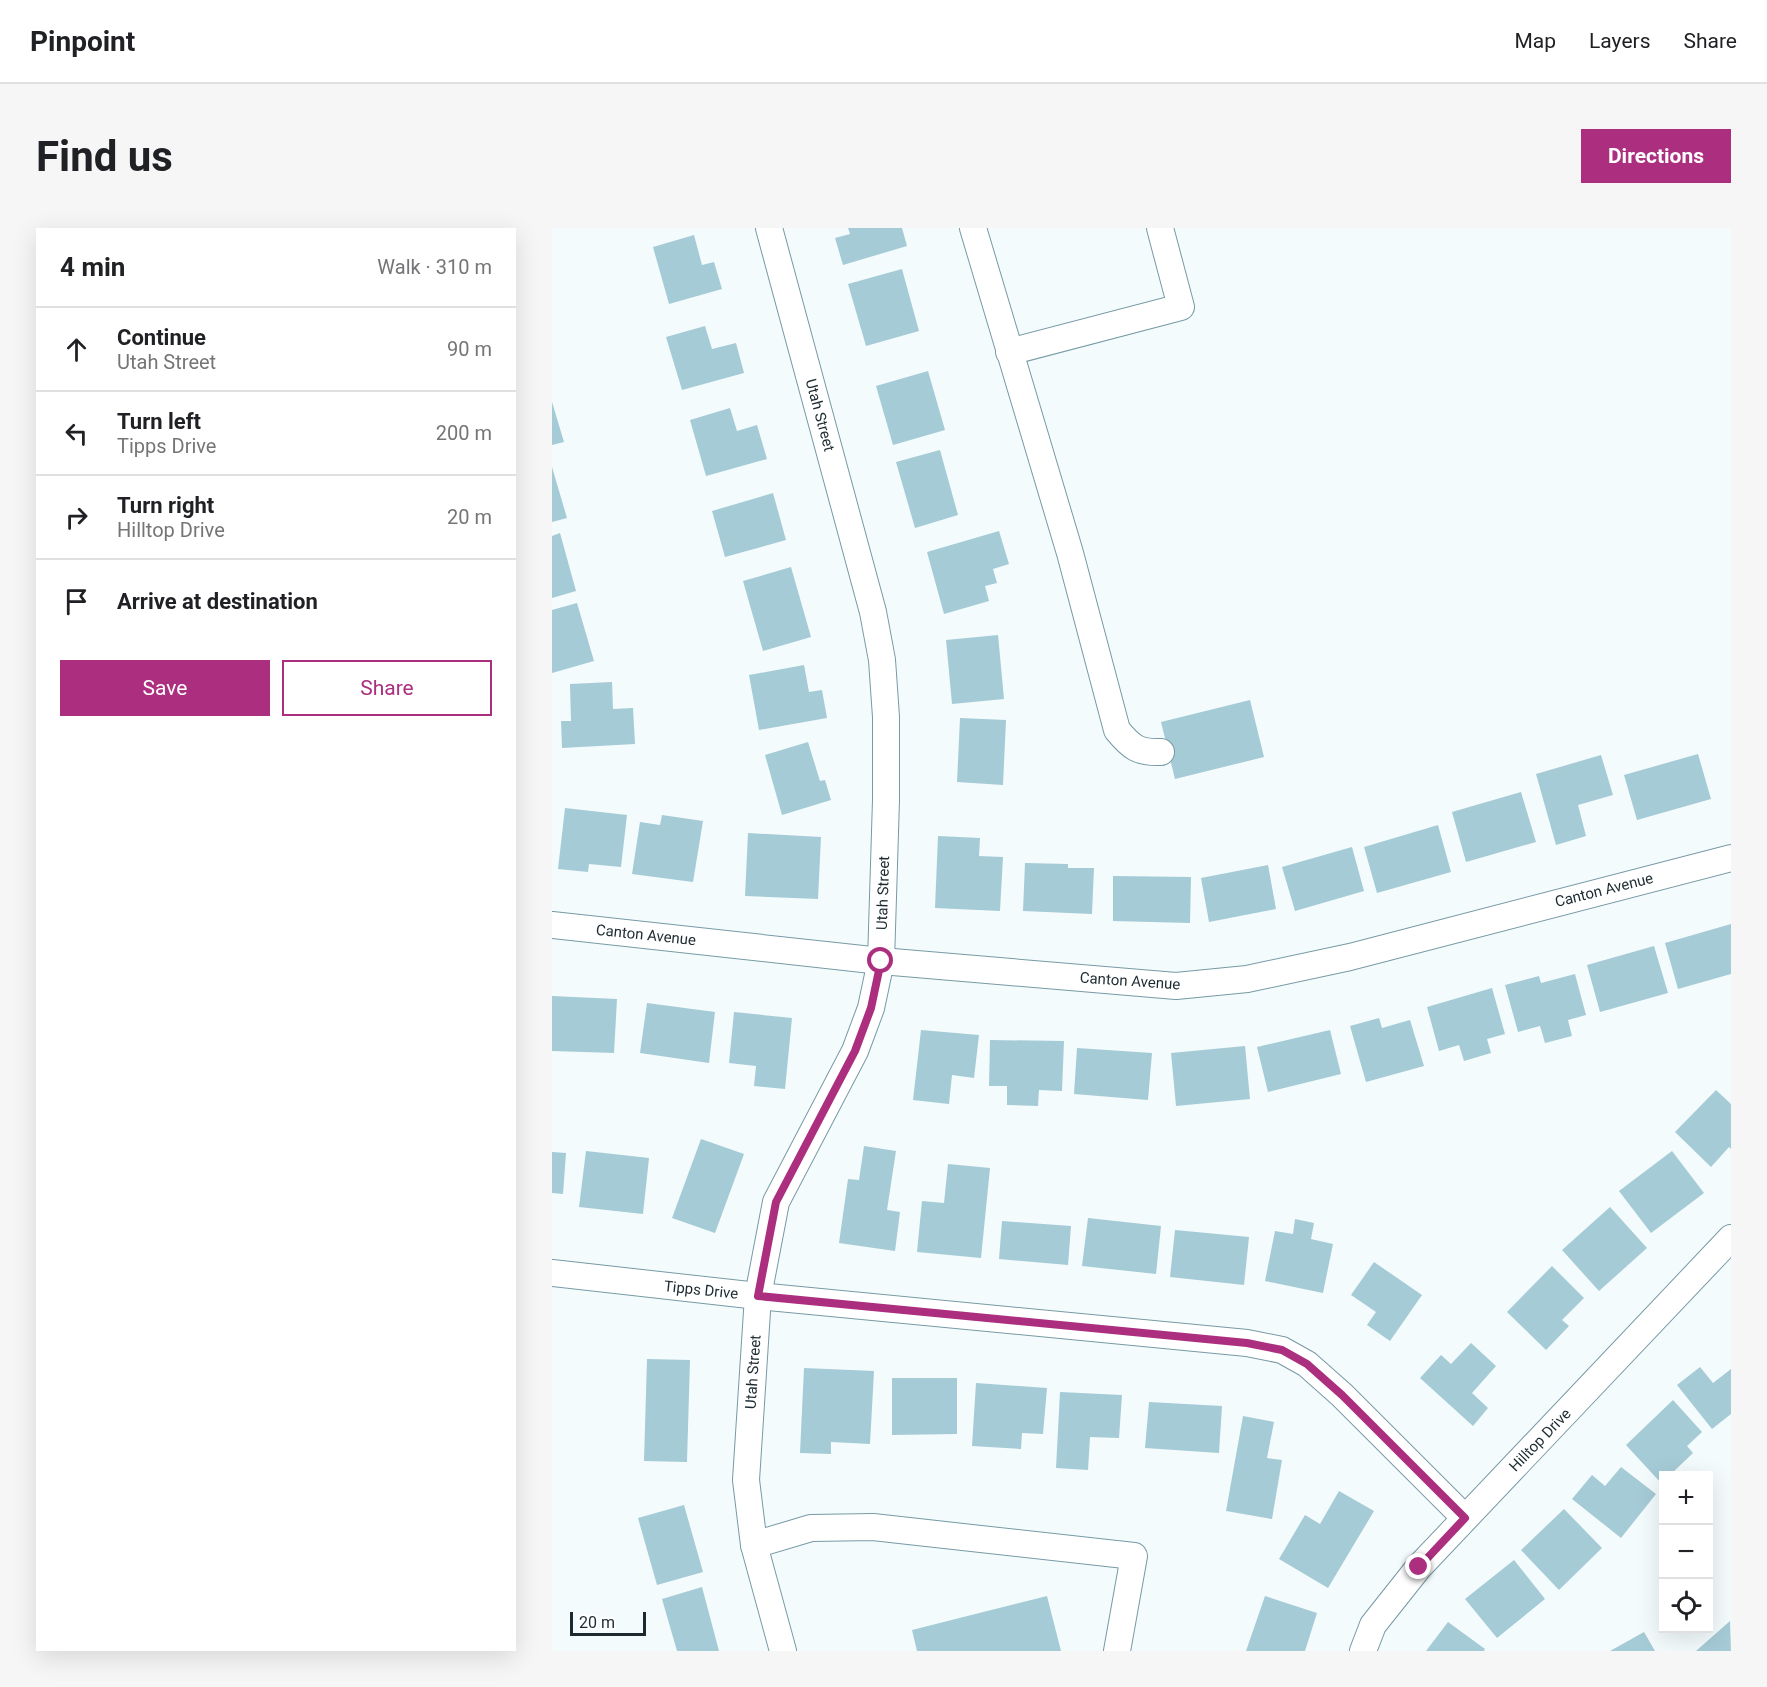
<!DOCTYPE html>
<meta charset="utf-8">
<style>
body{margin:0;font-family:Roboto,sans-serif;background:#f6f6f6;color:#202124}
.controls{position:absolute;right:18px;bottom:18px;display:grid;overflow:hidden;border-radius:0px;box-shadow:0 6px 24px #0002}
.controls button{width:54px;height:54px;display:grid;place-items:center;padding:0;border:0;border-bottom:2px solid #e0e0e0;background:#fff;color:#202124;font:30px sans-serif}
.scale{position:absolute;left:18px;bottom:15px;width:76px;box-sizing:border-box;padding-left:6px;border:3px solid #1c2a2f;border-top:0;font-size:16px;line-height:21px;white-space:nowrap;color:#1c2a2f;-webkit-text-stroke:4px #fff;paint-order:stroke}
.stop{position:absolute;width:18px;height:18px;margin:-14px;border:4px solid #ac2f7f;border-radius:50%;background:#fff}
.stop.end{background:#ac2f7f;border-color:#fff;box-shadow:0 2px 6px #0008}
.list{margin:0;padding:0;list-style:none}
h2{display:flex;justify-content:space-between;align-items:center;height:78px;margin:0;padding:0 24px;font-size:26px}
h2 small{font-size:20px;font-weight:400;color:#757577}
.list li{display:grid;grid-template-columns:39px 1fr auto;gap:18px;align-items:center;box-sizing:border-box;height:84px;padding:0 24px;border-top:2px solid #e0e0e0}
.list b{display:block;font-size:22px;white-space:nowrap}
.list p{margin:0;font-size:20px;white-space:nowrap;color:#757577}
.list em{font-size:20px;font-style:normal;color:#757577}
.actions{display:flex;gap:12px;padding:18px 24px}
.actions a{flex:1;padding:14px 0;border:2px solid #ac2f7f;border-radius:0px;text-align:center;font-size:21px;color:#ac2f7f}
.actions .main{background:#ac2f7f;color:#fff}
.icon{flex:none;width:33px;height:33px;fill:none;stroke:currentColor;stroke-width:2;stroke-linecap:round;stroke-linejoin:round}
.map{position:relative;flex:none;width:1179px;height:1423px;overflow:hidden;border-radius:0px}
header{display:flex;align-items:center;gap:36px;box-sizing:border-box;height:84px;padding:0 30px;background:#fff;border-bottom:2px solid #e0e0e0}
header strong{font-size:28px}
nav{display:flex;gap:33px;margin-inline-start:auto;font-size:21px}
.intro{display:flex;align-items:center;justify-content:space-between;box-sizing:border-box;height:144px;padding:0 36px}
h1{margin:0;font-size:42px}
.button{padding:15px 27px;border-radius:0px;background:#ac2f7f;color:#fff;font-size:21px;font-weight:700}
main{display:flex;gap:36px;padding:0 36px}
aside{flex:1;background:#fff;border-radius:0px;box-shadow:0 6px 24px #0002}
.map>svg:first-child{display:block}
</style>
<header>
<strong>Pinpoint</strong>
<nav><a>Map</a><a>Layers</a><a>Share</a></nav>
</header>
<div class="intro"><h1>Find us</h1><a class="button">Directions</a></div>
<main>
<aside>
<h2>4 min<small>Walk · 310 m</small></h2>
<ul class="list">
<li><svg class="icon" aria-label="ahead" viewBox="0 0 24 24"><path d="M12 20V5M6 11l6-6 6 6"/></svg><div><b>Continue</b><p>Utah Street</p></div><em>90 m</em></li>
<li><svg class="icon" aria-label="left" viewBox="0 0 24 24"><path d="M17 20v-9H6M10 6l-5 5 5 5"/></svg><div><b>Turn left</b><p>Tipps Drive</p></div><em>200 m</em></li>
<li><svg class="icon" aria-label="right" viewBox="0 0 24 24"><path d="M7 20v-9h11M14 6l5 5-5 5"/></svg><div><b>Turn right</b><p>Hilltop Drive</p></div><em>20 m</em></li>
<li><svg class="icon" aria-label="arrive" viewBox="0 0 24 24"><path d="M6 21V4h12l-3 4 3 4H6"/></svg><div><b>Arrive at destination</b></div></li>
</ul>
<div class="actions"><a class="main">Save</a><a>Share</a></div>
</aside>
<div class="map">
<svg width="1179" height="1423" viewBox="0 0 1179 1423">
<rect width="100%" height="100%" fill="#f3fbfd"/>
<g fill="#a5cbd6">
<path d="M 296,0 L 350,0 L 355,18 L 291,37 L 283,10 L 298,6 Z"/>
<path d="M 142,7 L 150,37 L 162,34 L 170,61 L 117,76 L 101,19 Z"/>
<path d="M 350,41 L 367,103 L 314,118 L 296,56 Z"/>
<path d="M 153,98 L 160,121 L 184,115 L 192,145 L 130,162 L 114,109 Z"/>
<path d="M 376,143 L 393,202 L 341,217 L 324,158 Z"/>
<path d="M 0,174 L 12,214 L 0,217 Z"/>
<path d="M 178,180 L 185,203 L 205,197 L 215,231 L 154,248 L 138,192 Z"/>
<path d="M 388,222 L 406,287 L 363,300 L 344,234 Z"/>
<path d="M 0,239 L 15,290 L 0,294 Z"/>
<path d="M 221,265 L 234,312 L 173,329 L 160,283 Z"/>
<path d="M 447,303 L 457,336 L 441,341 L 445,355 L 433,358 L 437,373 L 392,386 L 375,324 Z"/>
<path d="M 8,305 L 24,363 L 0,370 L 0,308 Z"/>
<path d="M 239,339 L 259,409 L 211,423 L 191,353 Z"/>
<path d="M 25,375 L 42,433 L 0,445 L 0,382 Z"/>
<path d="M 446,407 L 452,471 L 400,476 L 394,412 Z"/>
<path d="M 252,437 L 257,464 L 270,462 L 275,490 L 207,502 L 197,447 Z"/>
<path d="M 60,454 L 61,481 L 81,480 L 83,516 L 10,520 L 9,493 L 19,493 L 18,456 Z"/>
<path d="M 698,472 L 712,529 L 623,551 L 609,494 Z"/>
<path d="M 408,490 L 454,492 L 451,557 L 405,554 Z"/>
<path d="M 256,514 L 268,553 L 273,552 L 279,572 L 230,587 L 213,527 Z"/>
<path d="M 1146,526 L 1159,571 L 1085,592 L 1072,547 Z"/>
<path d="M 1049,527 L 1061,567 L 1026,577 L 1034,608 L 1004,617 L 984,546 Z"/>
<path d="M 969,564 L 984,614 L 914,634 L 900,584 Z"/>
<path d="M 13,580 L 75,587 L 69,639 L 37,636 L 36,644 L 6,641 Z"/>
<path d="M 110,587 L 151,593 L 141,654 L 80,646 L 88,594 L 108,597 Z"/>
<path d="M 886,597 L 899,644 L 825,665 L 812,619 Z"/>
<path d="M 196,605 L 269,609 L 266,671 L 193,668 Z"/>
<path d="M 386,608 L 428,610 L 427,628 L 451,629 L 448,683 L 383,680 Z"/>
<path d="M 800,619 L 812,663 L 743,683 L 730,639 Z"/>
<path d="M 473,635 L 516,636 L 516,640 L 542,640 L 540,686 L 471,683 Z"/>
<path d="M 716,637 L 724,681 L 657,694 L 649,650 Z"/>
<path d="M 561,648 L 639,649 L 638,695 L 561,693 Z"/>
<path d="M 1179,696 L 1179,746 L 1126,761 L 1113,715 Z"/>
<path d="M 1102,718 L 1116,765 L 1048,784 L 1035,737 Z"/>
<path d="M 1023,746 L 1034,787 L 1016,792 L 1020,808 L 993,815 L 988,798 L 966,804 L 953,757 L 987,748 L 989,755 Z"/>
<path d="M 940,760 L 953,806 L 935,811 L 939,825 L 912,833 L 907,817 L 887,823 L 875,779 Z"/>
<path d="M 0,768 L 65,771 L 62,825 L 0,823 Z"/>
<path d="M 95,775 L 163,784 L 157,835 L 88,825 Z"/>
<path d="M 182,784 L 240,790 L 233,861 L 202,858 L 204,838 L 177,835 Z"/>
<path d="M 827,790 L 830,800 L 858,792 L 872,838 L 814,854 L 798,798 Z"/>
<path d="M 369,802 L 427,807 L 422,850 L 400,847 L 397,876 L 361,872 Z"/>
<path d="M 778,802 L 789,846 L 716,864 L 705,819 Z"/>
<path d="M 438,812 L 512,813 L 510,863 L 487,862 L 486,878 L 455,877 L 455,858 L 437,858 Z"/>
<path d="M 693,818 L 698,871 L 624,878 L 619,825 Z"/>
<path d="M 525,820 L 600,825 L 596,872 L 522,866 Z"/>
<path d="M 1164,862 L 1179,876 L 1179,921 L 1177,919 L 1159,939 L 1123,904 Z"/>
<path d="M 149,911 L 192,926 L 163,1005 L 120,990 Z"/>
<path d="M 312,918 L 344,923 L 335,982 L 348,984 L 343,1023 L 287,1015 L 296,951 L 307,952 Z"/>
<path d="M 34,923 L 97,930 L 91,986 L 27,979 Z"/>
<path d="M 1120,923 L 1152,965 L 1099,1005 L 1067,963 Z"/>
<path d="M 0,924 L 14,925 L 11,966 L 0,965 Z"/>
<path d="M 396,936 L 438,940 L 429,1030 L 365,1024 L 370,973 L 392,975 Z"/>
<path d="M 1058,979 L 1095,1020 L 1047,1063 L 1010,1022 Z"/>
<path d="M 536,990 L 609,998 L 604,1046 L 530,1038 Z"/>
<path d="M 743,991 L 762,995 L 759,1011 L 781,1016 L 771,1065 L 713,1053 L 723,1003 L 741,1006 Z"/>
<path d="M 450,993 L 519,998 L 516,1037 L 447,1031 Z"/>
<path d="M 623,1002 L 697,1009 L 692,1057 L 618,1049 Z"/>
<path d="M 822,1034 L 870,1067 L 838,1113 L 815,1097 L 824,1084 L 799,1067 Z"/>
<path d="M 1000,1038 L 1032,1070 L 1010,1092 L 1017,1098 L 994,1122 L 955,1084 Z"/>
<path d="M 919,1115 L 944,1138 L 920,1165 L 936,1180 L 921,1198 L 868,1150 L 889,1127 L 899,1136 Z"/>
<path d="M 95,1131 L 138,1132 L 135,1234 L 92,1233 Z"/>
<path d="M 1148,1139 L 1161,1155 L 1179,1141 L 1179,1186 L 1160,1201 L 1125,1157 Z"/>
<path d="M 252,1140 L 322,1143 L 318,1216 L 279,1214 L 279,1226 L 248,1225 Z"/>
<path d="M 340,1150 L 405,1150 L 405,1206 L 340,1207 Z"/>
<path d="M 424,1155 L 495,1160 L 491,1206 L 470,1205 L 469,1221 L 420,1218 Z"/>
<path d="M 508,1164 L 570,1167 L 567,1210 L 538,1209 L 536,1242 L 504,1240 Z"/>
<path d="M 1121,1172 L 1150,1204 L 1135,1218 L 1141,1225 L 1117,1248 L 1112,1248 L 1109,1255 L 1074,1217 Z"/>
<path d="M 597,1174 L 670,1178 L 667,1225 L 593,1220 Z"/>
<path d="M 691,1188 L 722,1194 L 715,1230 L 730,1232 L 720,1291 L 674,1283 Z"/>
<path d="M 1069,1239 L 1104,1266 L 1069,1310 L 1020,1271 L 1040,1247 L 1053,1258 Z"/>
<path d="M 787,1263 L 822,1283 L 776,1360 L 727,1331 L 753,1287 L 768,1296 Z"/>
<path d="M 132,1277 L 151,1344 L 105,1357 L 86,1290 Z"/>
<path d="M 1012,1281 L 1050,1320 L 1007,1362 L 969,1322 Z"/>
<path d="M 962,1332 L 993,1371 L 945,1410 L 913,1371 Z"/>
<path d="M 150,1359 L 167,1423 L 125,1423 L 110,1371 Z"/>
<path d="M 495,1368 L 509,1423 L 365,1423 L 360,1402 Z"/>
<path d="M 713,1368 L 765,1385 L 753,1423 L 694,1423 Z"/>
<path d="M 1178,1393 L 1179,1423 L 1144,1423 Z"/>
<path d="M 896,1394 L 933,1421 L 932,1423 L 874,1423 Z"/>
<path d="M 1092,1404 L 1103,1423 L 1058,1423 Z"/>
</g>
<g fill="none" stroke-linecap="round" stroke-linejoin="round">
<defs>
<g id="minor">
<path d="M 217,0 L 321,384 L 330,432 L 334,489 L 334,572 L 329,733 L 319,780 L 303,823 L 224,974 L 206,1068 L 194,1252 L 202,1317 L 231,1423"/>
<path d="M 421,0 L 518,325 L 565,502 C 579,519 586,525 609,524"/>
<path d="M 457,124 L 629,79 L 608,0"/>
<path d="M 0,697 L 329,733 L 624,758 L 695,751 L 798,729 L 1179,630"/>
<path d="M 0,1045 L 206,1068 L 695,1115 L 730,1122 L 755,1136 L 790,1167 L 913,1290"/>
<path d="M 202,1317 L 259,1300 L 321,1299 L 582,1328 L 565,1423"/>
<path d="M 811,1423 L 821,1397 L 867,1339 L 1179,1010"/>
</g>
</defs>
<use href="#minor" stroke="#779aa5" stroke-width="28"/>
<use href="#minor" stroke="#fff" stroke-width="26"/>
</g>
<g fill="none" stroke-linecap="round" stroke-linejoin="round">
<path stroke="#ac2f7f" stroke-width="8" d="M 329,733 L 319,780 L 303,823 L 224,974 L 206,1068 L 695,1115 L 730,1122 L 755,1136 L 790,1167 L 913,1290 L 867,1339"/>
</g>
<g text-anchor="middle" stroke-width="5" stroke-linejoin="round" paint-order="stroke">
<g font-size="15" fill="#1c2a2f" stroke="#fff">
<text transform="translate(268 187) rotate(75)" y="5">Utah Street</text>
<text transform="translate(1052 662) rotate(-14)" y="5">Canton Avenue</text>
<text transform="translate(331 665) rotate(-88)" y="5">Utah Street</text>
<text transform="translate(94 707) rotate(6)" y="5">Canton Avenue</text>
<text transform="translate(578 753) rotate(4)" y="5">Canton Avenue</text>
<text transform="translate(149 1062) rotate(6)" y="5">Tipps Drive</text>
<text transform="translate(201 1144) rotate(-86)" y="5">Utah Street</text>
<text transform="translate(988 1212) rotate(-46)" y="5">Hilltop Drive</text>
</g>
</g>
</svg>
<div class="controls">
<button>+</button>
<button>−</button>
<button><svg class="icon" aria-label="locate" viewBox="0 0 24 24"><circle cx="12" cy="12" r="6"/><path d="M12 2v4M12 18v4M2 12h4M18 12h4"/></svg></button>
</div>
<div class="scale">20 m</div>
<div class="stop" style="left:329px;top:733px"></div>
<div class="stop end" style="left:867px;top:1339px"></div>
</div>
</main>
